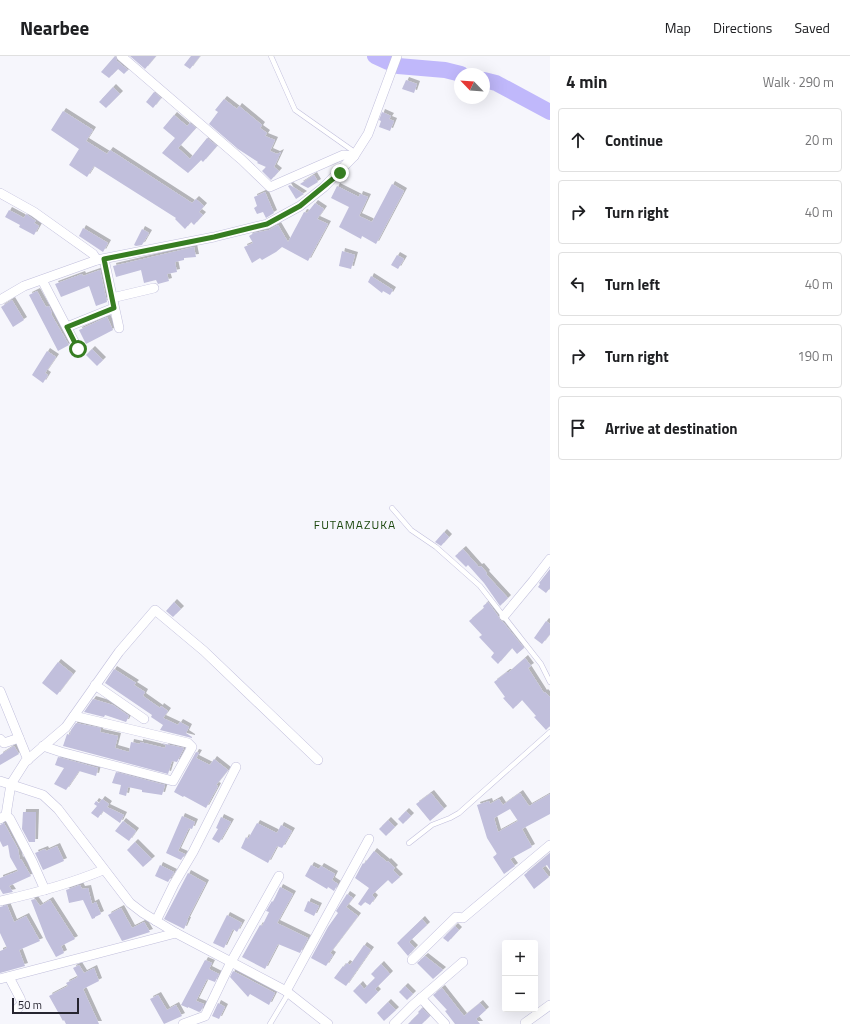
<!DOCTYPE html>
<meta charset="utf-8">
<style>
body{margin:0;font-family:"Titillium Web",sans-serif;background:#f2f2f2;color:#202124}
.controls{position:absolute;right:12px;bottom:12px;display:grid;overflow:hidden;border-radius:4px;box-shadow:0 4px 16px #0002}
.controls button{width:36px;height:36px;display:grid;place-items:center;padding:0;border:0;border-bottom:1px solid #e0e0e0;background:#fff;color:#202124;font:20px sans-serif}
.compass{position:absolute;left:454px;top:12px;width:36px;height:36px;border-radius:50%;background:#fff;box-shadow:0 4px 16px #0002;rotate:295deg}
.scale{position:absolute;left:12px;bottom:10px;width:67px;box-sizing:border-box;padding-left:4px;border:2px solid #262530;border-top:0;font-size:11px;line-height:14px;white-space:nowrap;color:#262530;-webkit-text-stroke:3px #f6f6fc;paint-order:stroke}
.stop{position:absolute;width:12px;height:12px;margin:-9px;border:3px solid #367d21;border-radius:50%;background:#fff}
.stop.end{background:#367d21;border-color:#fff;box-shadow:0 1px 4px #0008}
.list{margin:0;padding:0;list-style:none}
h2{display:flex;justify-content:space-between;align-items:center;height:52px;margin:0;padding:0 16px;font-size:17px}
h2 small{font-size:13px;font-weight:400;color:#757577}
.list li{display:grid;grid-template-columns:26px 1fr auto;gap:12px;align-items:center;box-sizing:border-box;height:64px;margin:0 8px 8px;padding:0 8px;border:1px solid #e0e0e0;border-radius:4px}
.list b{display:block;font-size:15px;white-space:nowrap}
.list em{font-size:13px;font-style:normal;color:#757577}
.icon{flex:none;width:22px;height:22px;fill:none;stroke:currentColor;stroke-width:2;stroke-linecap:round;stroke-linejoin:round}
.map{position:relative;flex:none;width:550px;height:968px;overflow:hidden}
header{display:flex;align-items:center;gap:24px;box-sizing:border-box;height:56px;padding:0 20px;background:#fff;border-bottom:1px solid #e0e0e0}
header strong{font-size:19px}
nav{display:flex;gap:22px;margin-inline-start:auto;font-size:14px}
main{display:flex}
aside{flex:1;background:#fff}
.map>svg:first-child{display:block}
</style>
<header>
<strong>Nearbee</strong>
<nav><a>Map</a><a>Directions</a><a>Saved</a></nav>
</header>
<main>
<div class="map">
<svg width="550" height="968" viewBox="0 0 550 968">
<defs>
<filter id="shadow"><feDropShadow dx="3" dy="-3" stdDeviation="0" flood-color="#0004"/></filter>
</defs>
<rect width="100%" height="100%" fill="#f6f6fc"/>
<g fill="none" stroke-linecap="round" stroke-linejoin="round">
<g stroke="#c0b8fb" stroke-width="16">
<path d="M 375,0 L 388,6"/>
<path d="M 398,10 L 445,14 L 461,18"/>
<path d="M 484,24 L 496,27 L 550,56"/>
</g>
</g>
<g fill="#c1bfdc" fill-rule="evenodd" filter="url(#shadow)">
<path d="M 115,0 L 117,5 L 128,14 L 124,18 L 118,13 L 109,22 L 101,16 Z"/>
<path d="M 130,0 L 156,0 L 145,13 Z"/>
<path d="M 191,0 L 200,0 L 190,13 L 184,9 Z"/>
<path d="M 406,24 L 417,28 L 414,37 L 402,33 Z"/>
<path d="M 113,31 L 120,38 L 106,52 L 99,46 Z"/>
<path d="M 154,36 L 161,42 L 153,52 L 146,46 Z"/>
<path d="M 224,43 L 237,53 L 239,50 L 262,69 L 260,72 L 267,77 L 265,80 L 275,84 L 270,95 L 277,98 L 281,96 L 274,111 L 279,115 L 271,124 L 262,115 L 266,111 L 257,107 L 258,106 L 238,93 L 209,68 L 218,56 L 215,54 Z"/>
<path d="M 63,55 L 93,74 L 86,85 L 107,98 L 110,94 L 192,147 L 196,143 L 204,150 L 199,156 L 203,159 L 194,169 L 191,166 L 185,173 L 175,163 L 176,162 L 94,110 L 87,121 L 69,109 L 79,93 L 51,74 Z"/>
<path d="M 382,56 L 391,60 L 389,63 L 394,65 L 390,75 L 379,71 L 381,65 L 379,64 Z"/>
<path d="M 174,59 L 187,70 L 190,67 L 196,72 L 178,92 L 190,103 L 207,82 L 217,90 L 203,106 L 201,104 L 188,117 L 162,97 L 175,82 L 163,72 Z"/>
<path d="M 314,119 L 318,126 L 308,132 L 300,128 Z"/>
<path d="M 392,128 L 404,135 L 376,188 L 362,180 L 361,183 L 339,171 L 349,151 L 331,142 L 337,130 L 359,141 L 360,138 L 368,141 L 359,160 L 372,166 Z"/>
<path d="M 290,129 L 304,138 L 296,143 L 288,130 Z"/>
<path d="M 265,136 L 274,157 L 266,162 L 263,156 L 257,158 L 254,152 L 257,150 L 254,141 Z"/>
<path d="M 315,147 L 324,153 L 317,163 L 328,168 L 308,205 L 282,191 L 276,196 L 262,204 L 260,202 L 252,207 L 244,191 L 253,187 L 249,180 L 254,177 L 269,174 L 278,169 L 288,186 L 304,156 L 307,157 Z"/>
<path d="M 9,154 L 24,162 L 26,158 L 36,165 L 34,167 L 39,170 L 34,179 L 19,171 L 20,169 L 5,161 Z"/>
<path d="M 83,172 L 108,187 L 103,196 L 79,180 Z"/>
<path d="M 142,173 L 149,177 L 142,189 L 136,190 L 134,189 Z"/>
<path d="M 194,191 L 196,201 L 184,202 L 184,204 L 175,206 L 177,216 L 167,218 L 169,225 L 158,228 L 156,224 L 144,227 L 141,214 L 116,221 L 113,210 Z"/>
<path d="M 342,195 L 355,199 L 351,213 L 339,210 Z"/>
<path d="M 397,199 L 404,203 L 398,213 L 391,209 Z"/>
<path d="M 100,214 L 107,246 L 96,250 L 89,230 L 61,241 L 55,228 L 82,218 L 83,220 Z"/>
<path d="M 371,220 L 393,234 L 390,239 L 383,235 L 382,237 L 368,226 Z"/>
<path d="M 37,235 L 46,251 L 49,250 L 52,257 L 51,258 L 69,289 L 58,295 L 29,239 Z"/>
<path d="M 12,244 L 24,264 L 13,271 L 1,251 Z"/>
<path d="M 107,261 L 113,274 L 86,288 L 79,274 Z"/>
<path d="M 92,293 L 103,304 L 97,310 L 86,299 Z"/>
<path d="M 47,295 L 56,301 L 45,317 L 48,319 L 43,327 L 32,319 Z"/>
<path d="M 444,476 L 449,481 L 441,490 L 435,486 Z"/>
<path d="M 463,493 L 479,511 L 481,510 L 487,517 L 486,518 L 508,542 L 500,550 L 484,527 L 468,509 L 466,511 L 455,500 Z"/>
<path d="M 550,513 L 550,532 L 546,537 L 538,531 L 540,528 L 539,527 Z"/>
<path d="M 174,546 L 181,553 L 173,561 L 166,555 Z"/>
<path d="M 488,546 L 498,560 L 500,564 L 503,566 L 524,592 L 517,598 L 512,592 L 498,608 L 491,601 L 494,597 L 479,581 L 482,579 L 469,565 L 484,552 L 483,550 Z"/>
<path d="M 546,565 L 550,568 L 550,578 L 542,588 L 534,582 Z"/>
<path d="M 525,602 L 531,610 L 528,612 L 544,637 L 545,636 L 550,641 L 550,670 L 546,674 L 534,661 L 536,660 L 522,644 L 513,653 L 503,642 L 505,641 L 494,626 L 507,616 L 509,616 Z"/>
<path d="M 58,606 L 73,618 L 57,639 L 42,627 Z"/>
<path d="M 114,613 L 136,627 L 134,629 L 145,636 L 143,640 L 160,652 L 161,650 L 168,655 L 163,662 L 178,669 L 180,666 L 189,671 L 186,677 L 192,681 L 192,682 L 160,674 L 163,669 L 151,661 L 152,659 L 105,627 Z"/>
<path d="M 93,643 L 113,649 L 129,660 L 126,666 L 105,659 L 104,661 L 84,656 Z"/>
<path d="M 76,667 L 101,672 L 100,676 L 118,680 L 115,692 L 129,696 L 131,686 L 140,688 L 140,686 L 165,692 L 166,689 L 161,687 L 184,692 L 177,706 L 172,705 L 168,718 L 63,690 L 67,678 L 70,679 L 71,674 Z"/>
<path d="M 14,690 L 19,698 L 0,709 L 0,699 Z"/>
<path d="M 196,696 L 199,697 L 196,702 L 210,709 L 214,703 L 228,714 L 216,729 L 218,730 L 206,752 L 184,740 L 183,741 L 174,736 Z"/>
<path d="M 58,701 L 98,712 L 96,720 L 79,715 L 66,734 L 54,728 L 64,712 L 55,709 Z"/>
<path d="M 116,716 L 165,729 L 162,739 L 142,736 L 142,734 L 128,731 L 126,740 L 119,738 L 121,729 L 112,727 Z"/>
<path d="M 431,737 L 444,753 L 430,765 L 416,748 Z"/>
<path d="M 520,737 L 529,750 L 550,738 L 550,758 L 522,773 L 532,791 L 510,803 L 515,810 L 504,818 L 493,801 L 497,798 L 487,782 L 477,749 L 489,745 L 490,748 L 499,743 L 503,749 ZM 510,753 L 518,765 L 498,776 L 494,762 Z"/>
<path d="M 102,743 L 109,748 L 107,751 L 124,759 L 120,767 L 103,755 L 98,762 L 91,757 L 97,750 L 94,748 L 96,745 L 99,747 Z"/>
<path d="M 406,755 L 411,760 L 403,768 L 398,763 Z"/>
<path d="M 23,756 L 36,756 L 35,786 L 29,786 L 22,773 Z"/>
<path d="M 182,760 L 195,766 L 192,773 L 189,772 L 178,795 L 185,798 L 181,804 L 166,797 Z"/>
<path d="M 221,761 L 231,766 L 219,787 L 212,783 L 218,773 L 216,772 Z"/>
<path d="M 388,764 L 395,771 L 386,780 L 379,773 Z"/>
<path d="M 123,765 L 136,775 L 129,785 L 115,775 Z"/>
<path d="M 4,767 L 18,793 L 20,804 L 21,803 L 31,820 L 9,830 L 13,836 L 3,838 L 0,833 L 0,822 L 18,815 L 10,801 L 8,789 L 3,791 L 0,785 L 0,769 Z"/>
<path d="M 257,767 L 277,777 L 281,769 L 292,775 L 282,792 L 277,790 L 268,807 L 241,792 L 246,781 L 248,783 Z"/>
<path d="M 135,786 L 152,803 L 143,811 L 127,794 Z"/>
<path d="M 57,790 L 64,805 L 43,814 L 35,797 L 45,793 L 46,795 Z"/>
<path d="M 374,795 L 387,806 L 388,805 L 395,812 L 393,814 L 400,821 L 392,828 L 388,824 L 372,839 L 375,842 L 370,849 L 365,846 L 361,850 L 358,848 L 369,832 L 355,822 L 363,807 L 364,808 Z"/>
<path d="M 550,797 L 550,814 L 547,809 L 542,812 L 549,821 L 534,833 L 524,819 Z"/>
<path d="M 160,809 L 174,816 L 168,826 L 155,820 Z"/>
<path d="M 311,809 L 319,813 L 321,810 L 335,818 L 332,824 L 338,828 L 334,835 L 328,831 L 327,833 L 305,820 Z"/>
<path d="M 188,817 L 206,827 L 187,864 L 188,864 L 184,873 L 164,863 Z"/>
<path d="M 80,829 L 82,833 L 88,832 L 92,848 L 96,846 L 101,858 L 95,861 L 95,862 L 92,863 L 83,844 L 69,847 L 66,834 Z"/>
<path d="M 280,831 L 293,838 L 277,867 L 308,882 L 300,897 L 278,888 L 265,913 L 242,901 L 260,869 L 262,870 L 269,856 L 266,855 L 272,845 L 273,846 Z"/>
<path d="M 347,838 L 353,842 L 346,851 L 358,860 L 330,897 L 333,899 L 326,910 L 311,902 L 328,871 L 338,857 L 336,855 Z"/>
<path d="M 35,843 L 40,850 L 50,844 L 75,883 L 61,890 L 64,897 L 56,901 L 46,883 L 31,844 Z"/>
<path d="M 308,845 L 319,850 L 314,860 L 304,855 Z"/>
<path d="M 7,849 L 14,866 L 26,860 L 40,885 L 19,894 L 25,910 L 0,917 L 0,895 L 7,892 L 0,877 L 0,851 Z"/>
<path d="M 121,852 L 132,872 L 144,866 L 150,876 L 122,885 L 108,859 Z"/>
<path d="M 227,859 L 242,867 L 237,876 L 233,873 L 224,892 L 213,887 Z"/>
<path d="M 422,863 L 427,869 L 409,886 L 415,892 L 408,900 L 397,887 Z"/>
<path d="M 455,870 L 459,874 L 448,886 L 443,882 Z"/>
<path d="M 364,889 L 371,894 L 346,930 L 334,922 L 343,910 L 344,911 L 347,907 L 350,909 Z"/>
<path d="M 425,900 L 443,914 L 433,923 L 417,907 Z"/>
<path d="M 205,904 L 212,907 L 209,913 L 219,918 L 215,926 L 207,923 L 196,945 L 204,948 L 201,955 L 199,956 L 188,951 L 188,952 L 181,949 Z"/>
<path d="M 381,908 L 390,918 L 375,933 L 378,936 L 366,948 L 353,935 L 360,928 L 364,933 L 375,922 L 371,918 Z"/>
<path d="M 79,909 L 84,917 L 94,912 L 99,925 L 83,933 L 99,968 L 66,968 L 64,964 L 63,965 L 49,940 L 68,930 L 66,927 L 78,921 L 73,912 Z"/>
<path d="M 233,915 L 275,937 L 269,949 L 250,938 L 248,941 L 230,921 Z"/>
<path d="M 405,930 L 413,938 L 407,944 L 399,936 Z"/>
<path d="M 442,932 L 464,960 L 480,947 L 486,954 L 476,963 L 480,968 L 455,968 L 445,955 L 447,954 L 433,939 Z"/>
<path d="M 158,939 L 167,954 L 176,949 L 182,960 L 164,968 L 150,943 Z"/>
<path d="M 388,946 L 396,954 L 384,965 L 377,957 Z"/>
<path d="M 218,947 L 225,951 L 219,963 L 212,960 Z"/>
<path d="M 422,952 L 430,960 L 422,968 L 408,968 L 419,957 L 418,956 Z"/>
</g>
<g fill="none" stroke-linecap="round" stroke-linejoin="round">
<defs>
<g id="service">
<path d="M 271,0 L 295,54 L 356,97"/>
<path d="M 392,452 L 411,474 L 436,491 L 480,530 L 541,608 L 550,626"/>
<path d="M 409,787 L 432,769 L 450,762 L 459,757 L 550,676"/>
<path d="M 270,968 L 288,938"/>
</g>
<g id="minor">
<path d="M 121,0 L 242,104 L 270,131 L 343,99 L 354,100"/>
<path d="M 0,137 L 34,156 L 93,198 L 97,204"/>
<path d="M 104,203 L 119,272"/>
<path d="M 42,224 L 78,293"/>
<path d="M 112,242 L 154,232"/>
<path d="M 0,244 L 24,230 L 97,204 L 214,181 L 267,168 L 300,150 L 324,131 L 354,100 L 368,78 L 397,0"/>
<path d="M 67,271 L 114,252"/>
<path d="M 504,560 L 533,525 L 550,503"/>
<path d="M 95,629 L 144,663"/>
<path d="M 0,635 L 28,704"/>
<path d="M 0,683 L 4,687 L 19,682"/>
<path d="M 43,690 L 61,696 L 173,725 L 192,691 L 188,687 L 74,660"/>
<path d="M 0,725 L 43,739 L 58,753 L 130,847 L 143,857 L 176,877 L 286,935 L 328,968"/>
<path d="M 6,759 L 10,763 L 32,805 L 45,834"/>
<path d="M 0,763 L 6,759 L 11,728 L 25,706 L 66,671 L 119,596 L 155,554 L 204,595 L 318,704"/>
<path d="M 0,845 C 36,837 70,828 103,814"/>
<path d="M 156,865 L 174,828 L 193,796 L 236,711"/>
<path d="M 412,904 L 456,861 L 463,862 L 550,789"/>
<path d="M 9,921 L 20,942 L 22,948 L 17,953"/>
<path d="M 0,923 L 176,877"/>
<path d="M 286,935 L 369,783"/>
<path d="M 421,942 L 445,968"/>
<path d="M 525,967 L 550,949"/>
<path d="M 183,968 L 205,960 L 231,906 L 279,820"/>
<path d="M 394,968 L 413,949 L 463,906"/>
</g>
</defs>
<use href="#service" stroke="#c1bfdc" stroke-width="5.5"/>
<use href="#minor" stroke="#c1bfdc" stroke-width="10"/>
<use href="#service" stroke="#fff" stroke-width="4.5"/>
<use href="#minor" stroke="#fff" stroke-width="9"/>
</g>
<g fill="none" stroke-linecap="round" stroke-linejoin="round">
<path stroke="#367d21" stroke-width="5" d="M 78,293 L 67,271 L 114,252 L 104,203 L 214,181 L 267,168 L 300,150 L 340,117"/>
</g>
<g text-anchor="middle" stroke-width="4" stroke-linejoin="round" paint-order="stroke">
<g font-size="12" letter-spacing="1" fill="#1c480e" stroke="#f6f6fc">
<text x="355" y="473">FUTAMAZUKA</text>
</g>
</g>
</svg>
<div class="controls">
<button>+</button>
<button>−</button>
</div>
<svg class="compass" viewBox="-18 -18 36 36"><path d="M0-13l5 13h-10z" fill="#e53935"/><path d="M0 13l5-13h-10z" fill="#757577"/></svg>
<div class="scale">50 m</div>
<div class="stop" style="left:78px;top:293px"></div>
<div class="stop end" style="left:340px;top:117px"></div>
</div>
<aside>
<h2>4 min<small>Walk · 290 m</small></h2>
<ul class="list">
<li><svg class="icon" aria-label="ahead" viewBox="0 0 24 24"><path d="M12 20V5M6 11l6-6 6 6"/></svg><div><b>Continue</b></div><em>20 m</em></li>
<li><svg class="icon" aria-label="right" viewBox="0 0 24 24"><path d="M7 20v-9h11M14 6l5 5-5 5"/></svg><div><b>Turn right</b></div><em>40 m</em></li>
<li><svg class="icon" aria-label="left" viewBox="0 0 24 24"><path d="M17 20v-9H6M10 6l-5 5 5 5"/></svg><div><b>Turn left</b></div><em>40 m</em></li>
<li><svg class="icon" aria-label="right" viewBox="0 0 24 24"><path d="M7 20v-9h11M14 6l5 5-5 5"/></svg><div><b>Turn right</b></div><em>190 m</em></li>
<li><svg class="icon" aria-label="arrive" viewBox="0 0 24 24"><path d="M6 21V4h12l-3 4 3 4H6"/></svg><div><b>Arrive at destination</b></div></li>
</ul>
</aside>
</main>
